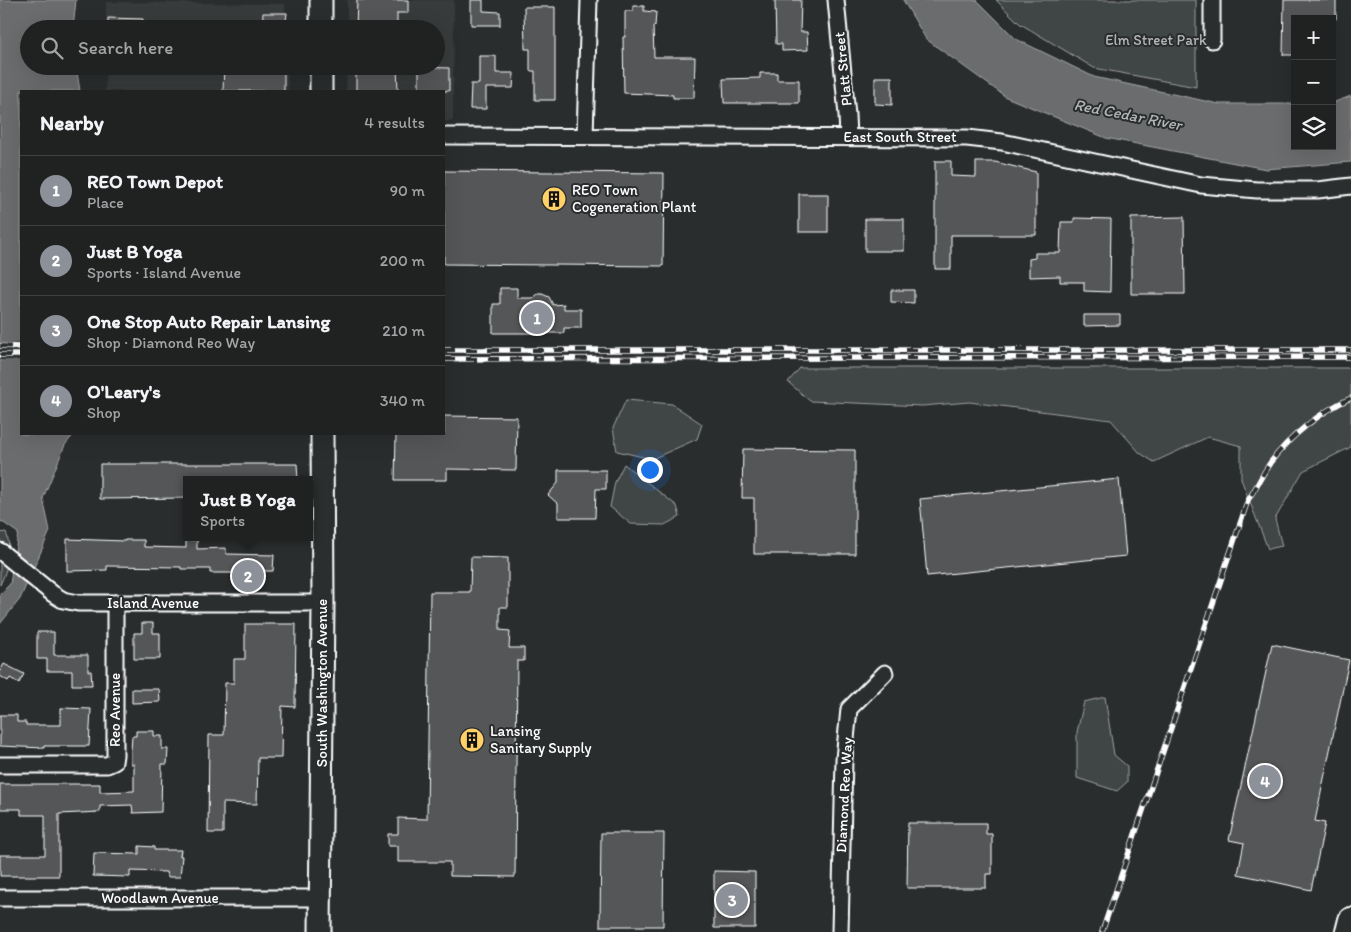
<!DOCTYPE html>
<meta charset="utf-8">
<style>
body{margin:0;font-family:Itim,sans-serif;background:#2d2f2f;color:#f1f3f6}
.controls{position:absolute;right:15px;top:15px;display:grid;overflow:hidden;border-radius:0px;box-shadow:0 5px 20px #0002}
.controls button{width:45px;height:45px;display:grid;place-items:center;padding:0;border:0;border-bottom:1px solid #3d3f40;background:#202222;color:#f1f3f6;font:25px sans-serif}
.you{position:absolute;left:649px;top:469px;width:18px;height:18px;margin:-12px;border:4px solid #fff;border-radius:50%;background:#1a73e8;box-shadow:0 0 0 8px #1a73e833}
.badge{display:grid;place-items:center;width:32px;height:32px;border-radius:50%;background:#8c9099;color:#fff;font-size:16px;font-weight:700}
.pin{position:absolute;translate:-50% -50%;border:2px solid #fff;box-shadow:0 1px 5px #0006}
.popup{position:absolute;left:183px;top:476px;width:130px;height:65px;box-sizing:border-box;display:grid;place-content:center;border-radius:0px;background:#202222;filter:drop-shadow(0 1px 4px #0005);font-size:16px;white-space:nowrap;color:#a2a4a5}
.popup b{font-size:19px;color:#f1f3f6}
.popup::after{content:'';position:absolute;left:50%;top:100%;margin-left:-10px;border:10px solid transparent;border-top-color:#202222}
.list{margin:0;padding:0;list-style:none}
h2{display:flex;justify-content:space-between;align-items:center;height:65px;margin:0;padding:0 20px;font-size:21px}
h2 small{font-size:16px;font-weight:400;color:#a2a4a5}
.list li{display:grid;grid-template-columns:32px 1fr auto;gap:15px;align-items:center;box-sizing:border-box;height:70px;padding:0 20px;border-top:1px solid #3d3f40}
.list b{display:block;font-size:19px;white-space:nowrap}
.list p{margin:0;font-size:16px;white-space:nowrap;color:#a2a4a5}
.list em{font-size:16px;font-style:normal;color:#a2a4a5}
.icon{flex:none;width:28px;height:28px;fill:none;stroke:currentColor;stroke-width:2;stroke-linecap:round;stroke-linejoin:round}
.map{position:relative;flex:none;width:1351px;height:932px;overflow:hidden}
.search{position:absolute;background:#202222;box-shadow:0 5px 20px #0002;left:20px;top:20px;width:425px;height:55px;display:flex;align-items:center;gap:12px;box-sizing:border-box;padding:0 18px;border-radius:28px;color:#a2a4a5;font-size:19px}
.panel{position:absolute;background:#202222;box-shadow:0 5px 20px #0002;left:20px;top:90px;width:425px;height:345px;border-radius:0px}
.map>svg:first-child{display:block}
</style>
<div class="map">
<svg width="1351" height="932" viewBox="0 0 1351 932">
<rect width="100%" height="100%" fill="#2a2d2e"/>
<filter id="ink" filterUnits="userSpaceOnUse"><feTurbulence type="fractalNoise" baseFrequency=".02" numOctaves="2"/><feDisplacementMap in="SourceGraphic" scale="10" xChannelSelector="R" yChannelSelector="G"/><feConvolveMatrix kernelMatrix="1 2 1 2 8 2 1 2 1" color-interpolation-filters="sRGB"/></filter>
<g filter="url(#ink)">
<g fill="#373a3b">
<path d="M 347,0 L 454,0 L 453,121 L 444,121 L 444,91 L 346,91 L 347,66 L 436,66 L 436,29 L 347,29 Z"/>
<path d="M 106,2 L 285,4 L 286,29 L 106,29 Z"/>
<path d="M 106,66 L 287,66 L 288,91 L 105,91 Z"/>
</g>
<g fill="#414445" stroke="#a0a2a2">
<path d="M 996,0 L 1196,0 L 1196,87 L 1094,68 L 1019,23 Z"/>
<path d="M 800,368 L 1351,368 L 1351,447 L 1303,471 L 1275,519 L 1282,546 L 1268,549 L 1241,479 L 1241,446 L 1208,437 L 1154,462 L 1140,453 L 1111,420 L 969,402 L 922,406 L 810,401 L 788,382 Z"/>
<path d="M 626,400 L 672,404 L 702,424 L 697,439 L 652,459 L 617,451 L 613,428 Z"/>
<path d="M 624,464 L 677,506 L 680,517 L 664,525 L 631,524 L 610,507 L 615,482 Z"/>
<path d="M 6,532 C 12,550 8,568 0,585 L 0,533 Z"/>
<path d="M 1105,697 L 1114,755 L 1127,766 L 1127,782 L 1117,791 L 1077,778 L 1077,732 L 1084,702 Z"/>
</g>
<g fill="#6a6c6d" stroke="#a6a7a7">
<path d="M 0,0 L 76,0 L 73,29 L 29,29 L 29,66 L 76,66 L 80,91 L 21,91 L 21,434 L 74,434 L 65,445 L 43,498 L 50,531 L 20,599 L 0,624 L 0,594 L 10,584 L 18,533 L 1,521 L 0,522 Z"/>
<path d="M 903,0 L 977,0 L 1016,39 L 1094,77 L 1219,104 L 1295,104 L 1295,146 L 1332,146 L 1332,103 L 1351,96 L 1351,162 L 1266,169 L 1106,138 L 1006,97 L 926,39 Z"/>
</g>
<rect fill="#2a2d2e" x="0" y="343" width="21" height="17"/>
<g fill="#555758" stroke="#fff">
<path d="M 357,0 L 408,0 L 408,13 L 397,13 L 397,29 L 356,29 Z"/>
<path d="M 471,0 L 483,0 L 483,11 L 500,12 L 500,25 L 471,25 Z"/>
<path d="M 775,0 L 801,0 L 800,32 L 807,32 L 808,50 L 782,51 L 782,44 L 776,44 Z"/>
<path d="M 1284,0 L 1336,0 L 1336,19 L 1295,19 L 1295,55 L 1283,55 Z"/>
<path d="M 633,6 L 644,6 L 644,11 L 656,12 L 655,26 L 653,26 L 654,57 L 695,57 L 694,98 L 673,98 L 673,95 L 624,93 L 623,37 L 625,37 L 625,11 L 633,11 Z"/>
<path d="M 524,7 L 555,7 L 555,100 L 535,100 L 535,71 L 530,71 L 530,49 L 525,49 Z"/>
<path d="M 263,13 L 287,13 L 285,29 L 262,29 Z"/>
<path d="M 108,18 L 143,19 L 142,29 L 108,29 Z"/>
<path d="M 479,56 L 496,56 L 496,73 L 514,73 L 513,88 L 486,88 L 486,109 L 470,109 L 471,84 L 479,84 Z"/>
<path d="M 224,66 L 284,66 L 284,91 L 223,91 Z"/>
<path d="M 356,66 L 397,66 L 398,91 L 356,91 Z"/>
<path d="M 419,67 L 449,68 L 449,91 L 419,91 Z"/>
<path d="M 760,73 L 777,73 L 777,80 L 799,80 L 799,103 L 724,103 L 723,79 L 760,78 Z"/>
<path d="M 875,77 L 892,77 L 892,105 L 875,104 Z"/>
<path d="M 935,161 L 951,161 L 951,176 L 976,177 L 976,162 L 995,162 L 1036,172 L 1036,235 L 951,235 L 951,269 L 935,269 Z"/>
<path d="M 444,171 L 664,173 L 663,266 L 444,264 Z"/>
<rect x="799" y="194" width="29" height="38"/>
<path d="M 1184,217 L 1185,294 L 1131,294 L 1131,218 Z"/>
<path d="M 1074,218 L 1111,219 L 1110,292 L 1084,291 L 1084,282 L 1060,282 L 1060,276 L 1029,277 L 1029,259 L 1035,258 L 1035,253 L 1060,253 L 1061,222 L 1074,222 Z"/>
<rect x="865" y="219" width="39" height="32"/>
<path d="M 500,288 L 517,288 L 517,298 L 533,298 L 538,294 L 542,294 L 549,297 L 553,305 L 564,304 L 564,309 L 581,309 L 581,328 L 564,328 L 564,333 L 493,333 L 493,304 L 500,304 Z"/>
<path d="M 891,290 L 914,290 L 914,303 L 891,302 Z"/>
<path d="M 1084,315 L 1120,315 L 1120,325 L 1084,326 Z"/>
<path d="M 444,416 L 517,417 L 516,470 L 447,469 L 447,480 L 395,480 L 396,434 L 444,434 Z"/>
<path d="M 743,449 L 855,450 L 855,554 L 754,554 L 754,498 L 742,498 Z"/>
<path d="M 100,464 L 297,464 L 298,480 L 187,480 L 187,498 L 100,499 Z"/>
<path d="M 558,470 L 606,470 L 606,489 L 596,489 L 595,518 L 558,518 L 558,504 L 548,495 L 558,483 Z"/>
<path d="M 1119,479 L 1126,556 L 927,576 L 920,499 Z"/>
<path d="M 67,539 L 125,541 L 125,540 L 144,540 L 144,547 L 186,548 L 186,540 L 197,540 L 197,549 L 226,548 L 226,554 L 274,555 L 273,571 L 259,571 L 259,581 L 236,581 L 236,573 L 210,573 L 210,569 L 181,569 L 181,567 L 107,566 L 107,570 L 67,571 Z"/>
<path d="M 471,557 L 508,558 L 508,607 L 500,607 L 500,630 L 510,631 L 509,648 L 524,648 L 524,661 L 517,661 L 515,877 L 450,876 L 450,862 L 398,862 L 398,846 L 388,846 L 388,834 L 398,834 L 398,818 L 427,819 L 430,592 L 470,592 Z"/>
<path d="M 142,623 L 153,623 L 153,633 L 160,633 L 160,659 L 134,659 L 134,633 L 142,633 Z"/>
<path d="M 245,624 L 296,624 L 295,707 L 282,706 L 281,758 L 258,758 L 257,804 L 223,803 L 223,833 L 208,833 L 209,735 L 224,735 L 225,683 L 234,683 L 234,659 L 245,659 Z"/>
<path d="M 37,632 L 54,632 L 54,655 L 88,655 L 88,671 L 91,671 L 92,685 L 72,685 L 72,671 L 47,671 L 47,659 L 37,659 Z"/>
<path d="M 1272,644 L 1349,660 L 1315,821 L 1325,823 L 1311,890 L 1238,874 L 1244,843 L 1229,840 Z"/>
<path d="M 4,664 L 24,674 L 19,683 L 10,678 L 8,681 L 0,676 L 0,671 Z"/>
<path d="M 132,689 L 159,689 L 160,702 L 132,703 Z"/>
<path d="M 61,708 L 91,709 L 89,746 L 44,746 L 44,748 L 0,746 L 0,715 L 17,715 L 17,722 L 26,722 L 26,725 L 61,725 Z"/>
<path d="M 136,731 L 154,731 L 154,736 L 162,736 L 162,749 L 168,749 L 167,764 L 162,764 L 161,812 L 133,813 L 132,805 L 100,806 L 100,812 L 59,814 L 59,876 L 0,876 L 0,855 L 45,855 L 45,815 L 21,815 L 21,809 L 0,809 L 0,784 L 100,784 L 100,792 L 134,791 L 134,764 L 131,764 L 131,751 L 132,736 L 136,736 Z"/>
<path d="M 908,823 L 986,823 L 986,834 L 992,834 L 992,874 L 986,874 L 986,888 L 907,888 Z"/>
<path d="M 601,833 L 664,833 L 663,926 L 600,926 Z"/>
<path d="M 139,846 L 154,847 L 154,850 L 181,850 L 180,856 L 182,856 L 180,877 L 167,877 L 166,872 L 130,871 L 130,877 L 93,876 L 94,853 L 139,854 Z"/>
<path d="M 714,871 L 755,872 L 755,928 L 714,928 Z"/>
</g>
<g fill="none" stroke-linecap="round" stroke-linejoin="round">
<defs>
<g id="street">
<path d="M 836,0 L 847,115 L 848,137"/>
<path d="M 1212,40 L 1212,0"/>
<path d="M 444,136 L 967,138 L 1002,142 L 1201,185 L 1257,190 L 1318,190 L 1351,186"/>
<path d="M 585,136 L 589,0"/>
<path d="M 0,551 L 53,594 L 63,600 L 78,603 L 323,603"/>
<path d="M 0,765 L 107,765 L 114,762 L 115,755 L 115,603"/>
<path d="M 0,898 L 320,898"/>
<path d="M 840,932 L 844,759 L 849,709 L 885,673"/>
</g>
<g id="secondary">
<path d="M 321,0 L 321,29"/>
<path d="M 321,66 L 321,91"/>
<path d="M 320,932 L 323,603 L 322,434"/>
</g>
<path id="primary" d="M 1348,932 L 1351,920"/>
</defs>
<use href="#street" stroke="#fff" stroke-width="19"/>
<use href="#secondary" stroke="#fff" stroke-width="25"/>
<use href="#primary" stroke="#fff" stroke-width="28"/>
<use href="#street" stroke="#2a2d2e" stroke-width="15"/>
<use href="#secondary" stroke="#2a2d2e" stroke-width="21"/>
<use href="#primary" stroke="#2a2d2e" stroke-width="24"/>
<defs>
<g id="rail">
<path d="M 0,346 L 21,347"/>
<path d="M 444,350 L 1351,350"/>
<path d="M 0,355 L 21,355"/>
<path d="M 444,359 L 1351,357"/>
<path d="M 1102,932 L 1248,500 C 1256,488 1262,475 1270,463 C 1289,437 1321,411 1351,398"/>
</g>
</defs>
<use href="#rail" stroke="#fff" stroke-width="5.5"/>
<use href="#rail" stroke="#2a2d2e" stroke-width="4" stroke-dasharray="11" stroke-linecap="butt"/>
</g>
</g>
<defs>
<symbol id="building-disc" viewBox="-11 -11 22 22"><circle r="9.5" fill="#ffd166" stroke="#2a2d2e"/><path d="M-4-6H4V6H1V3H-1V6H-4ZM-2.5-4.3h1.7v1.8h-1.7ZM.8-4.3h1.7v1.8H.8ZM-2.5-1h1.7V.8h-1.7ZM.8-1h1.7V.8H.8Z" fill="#111"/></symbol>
</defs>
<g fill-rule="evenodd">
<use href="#building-disc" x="540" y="185" width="28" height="28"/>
<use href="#building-disc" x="458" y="726" width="28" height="28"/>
</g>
<g text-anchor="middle" stroke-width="4" stroke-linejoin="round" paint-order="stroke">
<g font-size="15" fill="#b3b4b5" stroke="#2a2d2e">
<text x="1156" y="45">Elm Street Park</text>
</g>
<g font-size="15" fill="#fff" stroke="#2a2d2e">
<text transform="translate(843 69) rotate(-96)" y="5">Platt Street</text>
<text x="900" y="142">East South Street</text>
<text x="153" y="608">Island Avenue</text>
<text transform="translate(322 683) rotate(-90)" y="5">South Washington Avenue</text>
<text transform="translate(115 710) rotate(-90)" y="5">Reo Avenue</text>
<text transform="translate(844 795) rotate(-87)" y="5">Diamond Reo Way</text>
<text x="160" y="903">Woodlawn Avenue</text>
</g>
<g font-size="15" fill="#fff" stroke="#2a2d2e" text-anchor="start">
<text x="572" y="195">REO Town<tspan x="572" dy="17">Cogeneration Plant</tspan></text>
<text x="490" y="736">Lansing<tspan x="490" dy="17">Sanitary Supply</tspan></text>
</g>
<g font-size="16" font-style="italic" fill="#b4b6b6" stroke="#2a2d2e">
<text transform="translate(1128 114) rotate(11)" y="6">Red Cedar River</text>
</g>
</g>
</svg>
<div class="controls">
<button>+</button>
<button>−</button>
<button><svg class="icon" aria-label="layers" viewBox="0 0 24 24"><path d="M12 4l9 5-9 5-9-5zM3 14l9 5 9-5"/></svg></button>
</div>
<div class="you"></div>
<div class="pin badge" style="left:537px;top:318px">1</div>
<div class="pin badge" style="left:248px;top:576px">2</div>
<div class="popup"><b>Just B Yoga</b>Sports</div>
<div class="pin badge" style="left:732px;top:900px">3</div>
<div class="pin badge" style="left:1265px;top:781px">4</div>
<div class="search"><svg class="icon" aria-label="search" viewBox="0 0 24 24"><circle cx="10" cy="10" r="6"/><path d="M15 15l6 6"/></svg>Search here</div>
<section class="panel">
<h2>Nearby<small>4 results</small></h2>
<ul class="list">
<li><span class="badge">1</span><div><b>REO Town Depot</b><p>Place</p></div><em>90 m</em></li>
<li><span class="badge">2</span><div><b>Just B Yoga</b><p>Sports · Island Avenue</p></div><em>200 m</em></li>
<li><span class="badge">3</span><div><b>One Stop Auto Repair Lansing</b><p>Shop · Diamond Reo Way</p></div><em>210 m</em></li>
<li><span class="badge">4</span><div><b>O'Leary's</b><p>Shop</p></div><em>340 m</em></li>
</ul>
</section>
</div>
